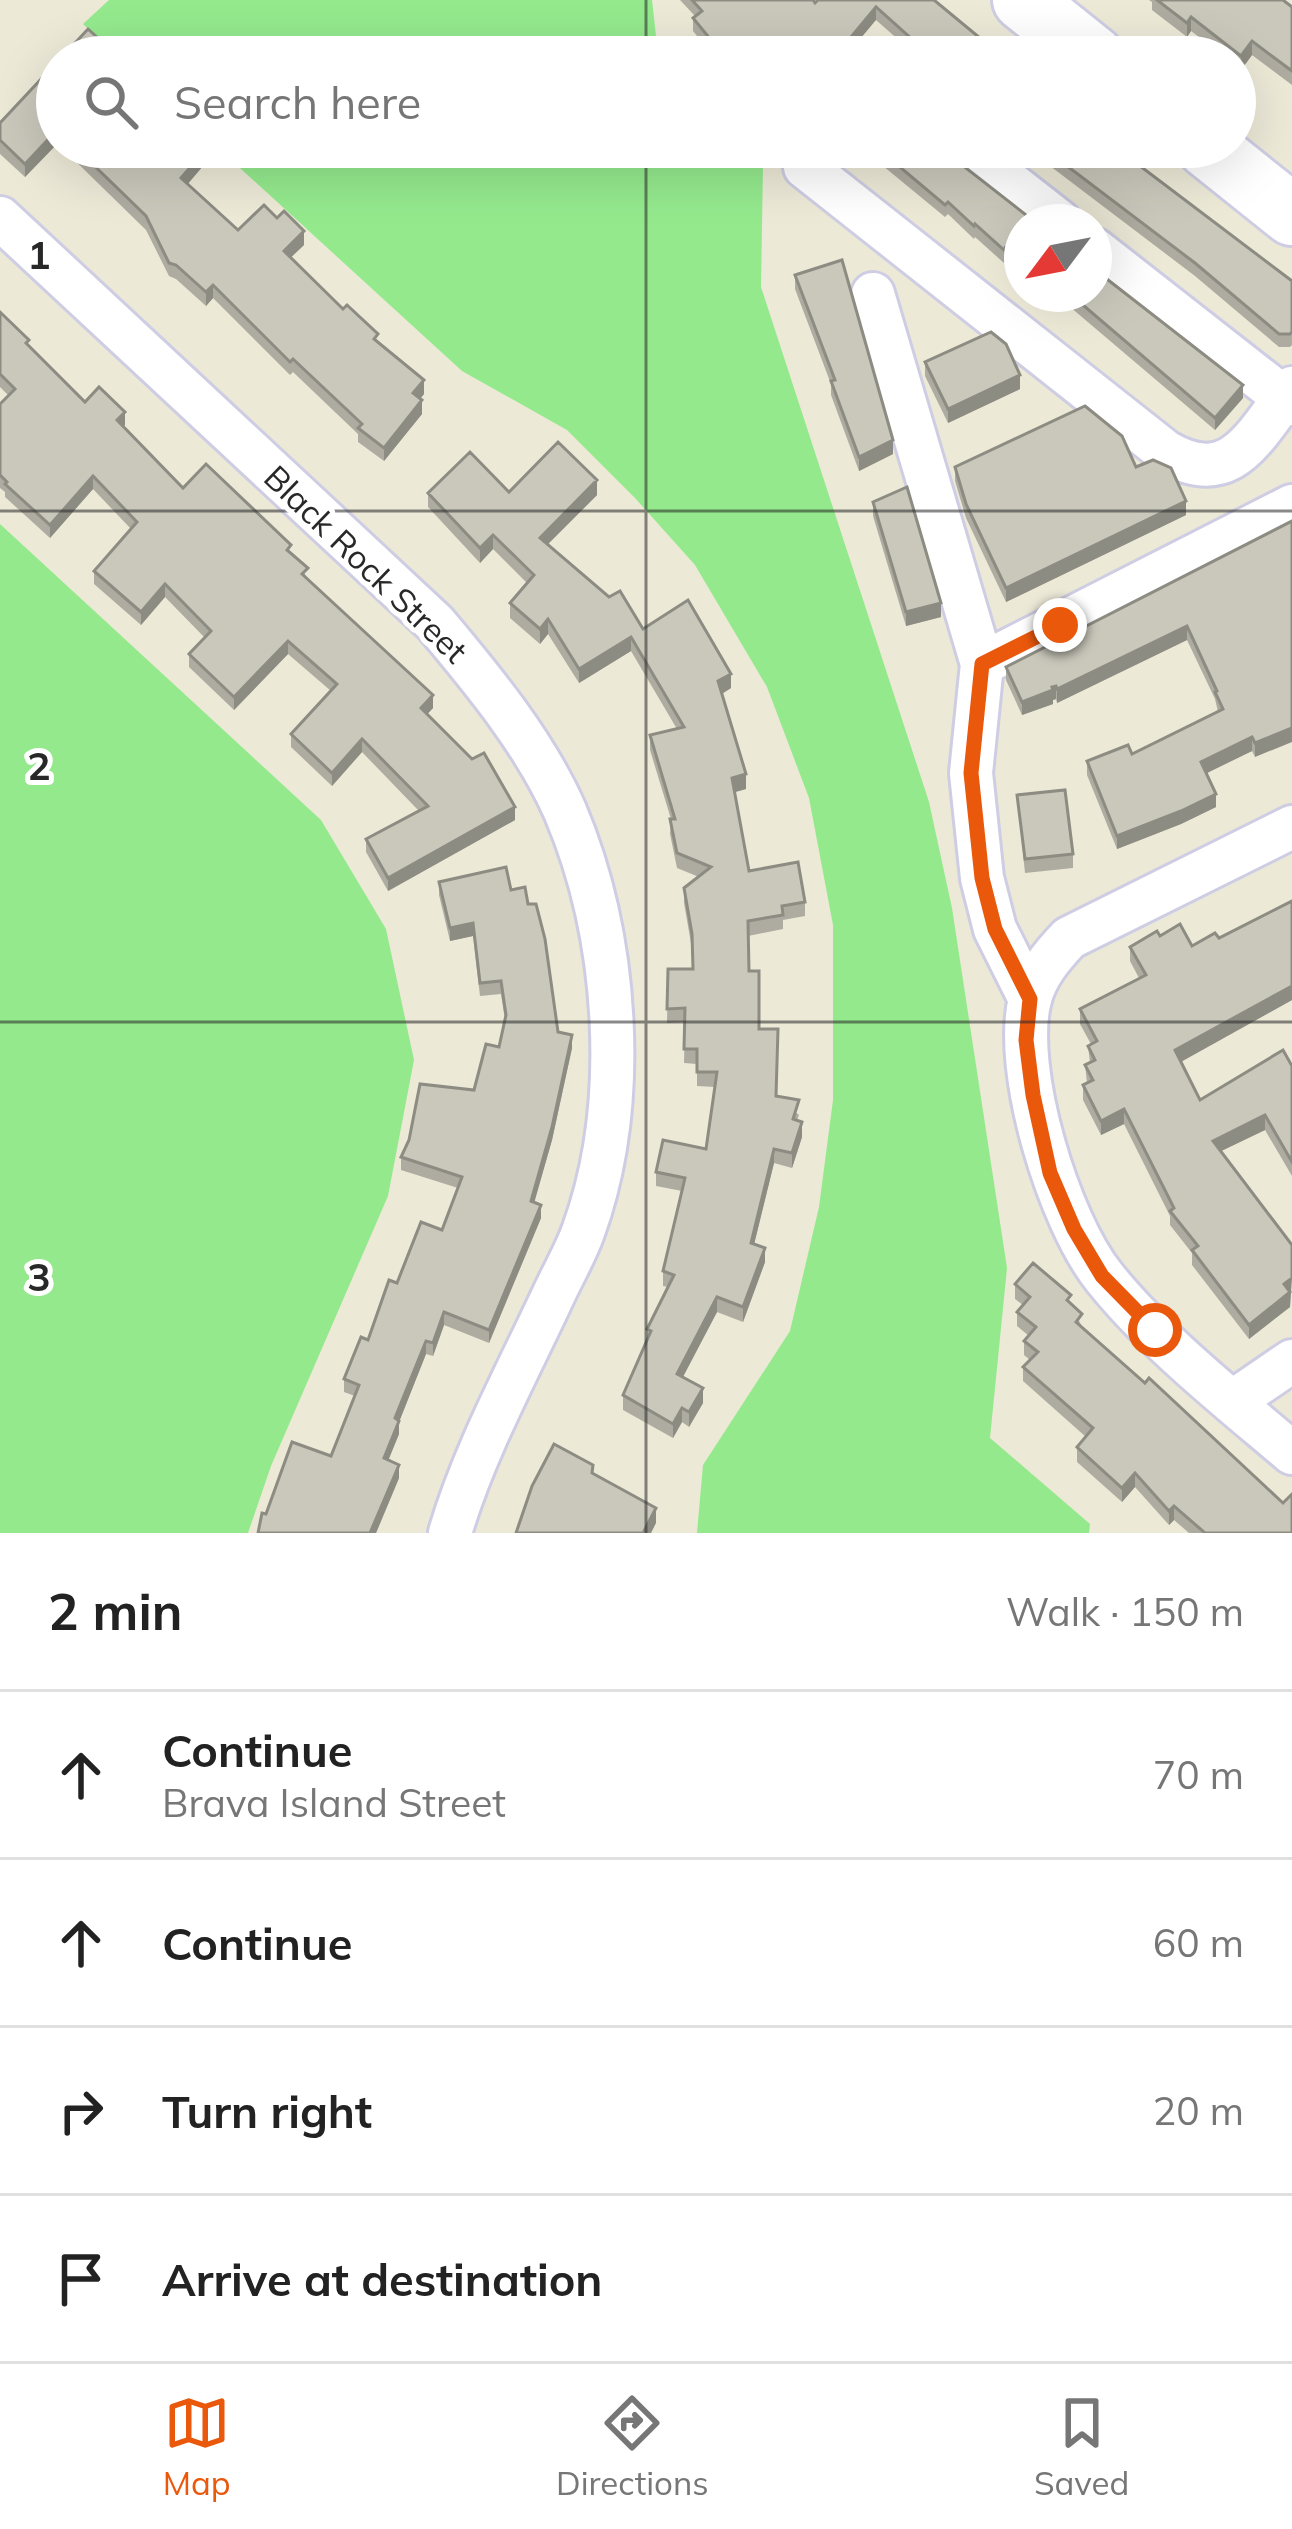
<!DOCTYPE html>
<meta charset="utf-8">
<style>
body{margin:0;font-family:Mulish,sans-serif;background:#f2f2f2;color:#222}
.compass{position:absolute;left:1004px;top:204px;width:108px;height:108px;border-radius:50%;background:#fff;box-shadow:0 12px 48px #0002;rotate:238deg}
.stop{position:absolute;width:36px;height:36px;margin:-27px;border:9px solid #ea580c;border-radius:50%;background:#fff}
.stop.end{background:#ea580c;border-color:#fff;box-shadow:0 3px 12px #0008}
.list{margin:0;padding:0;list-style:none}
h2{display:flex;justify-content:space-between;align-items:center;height:156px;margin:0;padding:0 48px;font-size:51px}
h2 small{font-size:39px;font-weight:400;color:#767676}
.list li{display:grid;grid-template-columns:78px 1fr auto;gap:36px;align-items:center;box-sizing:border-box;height:168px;padding:0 48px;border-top:3px solid #e0e0e0}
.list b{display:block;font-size:45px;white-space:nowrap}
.list p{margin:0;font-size:39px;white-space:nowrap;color:#767676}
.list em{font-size:39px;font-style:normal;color:#767676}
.icon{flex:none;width:66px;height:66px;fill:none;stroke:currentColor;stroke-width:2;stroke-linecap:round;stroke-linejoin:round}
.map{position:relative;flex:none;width:1292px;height:1533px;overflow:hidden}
.search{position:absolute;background:#fff;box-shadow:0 12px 48px #0002;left:36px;right:36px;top:36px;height:132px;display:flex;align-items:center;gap:30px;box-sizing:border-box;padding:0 42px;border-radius:66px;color:#767676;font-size:45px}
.sheet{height:828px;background:#fff}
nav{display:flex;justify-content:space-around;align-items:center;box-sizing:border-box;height:168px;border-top:3px solid #e0e0e0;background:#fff;font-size:33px;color:#767676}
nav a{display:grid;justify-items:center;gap:6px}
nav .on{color:#ea580c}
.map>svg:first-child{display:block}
</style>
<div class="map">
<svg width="1292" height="1533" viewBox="0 0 1292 1533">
<rect width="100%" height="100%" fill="#ece9d7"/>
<g fill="#94e98d">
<path d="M 109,0 L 652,0 L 657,45 L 668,57 L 119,57 L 83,24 Z"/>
<path d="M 217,147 L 747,147 L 763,165 L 761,287 L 929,802 L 952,908 L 1007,1268 L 990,1438 L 1090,1524 L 1089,1533 L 697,1533 L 703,1465 L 790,1331 L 819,1207 L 833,1100 L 833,925 L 809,798 L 767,687 L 695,565 L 635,498 L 567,430 L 462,371 Z"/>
<path d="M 0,524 L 321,820 L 386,929 L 414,1060 L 388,1196 L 271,1466 L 248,1533 L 0,1533 Z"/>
</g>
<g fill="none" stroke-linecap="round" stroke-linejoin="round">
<defs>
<g id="street">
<path d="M 964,147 L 1060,222"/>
<path d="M 805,167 L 1166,452 C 1233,490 1254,435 1292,388"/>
<path d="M 0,218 L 435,623 C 483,680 535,743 565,811 C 618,936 630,1103 583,1232 C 575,1254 562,1276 552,1298 C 516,1375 474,1452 450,1533"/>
<path d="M 1094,249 L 1292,404"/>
<path d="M 873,294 L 982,664 L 971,773 L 982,878 L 995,929 L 1030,999"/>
<path d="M 982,664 L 1292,506"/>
<path d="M 1292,827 L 1069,938 C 1052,956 1036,975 1030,999 C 1012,1069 1059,1221 1104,1277 C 1154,1340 1231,1401 1292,1453"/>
<path d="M 1232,1402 L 1292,1361"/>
</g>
<g id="secondary">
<path d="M 1023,0 L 1094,57"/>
<path d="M 1207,147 L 1292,215"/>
</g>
</defs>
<use href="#street" stroke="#cecde3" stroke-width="48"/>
<use href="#secondary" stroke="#cecde3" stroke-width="66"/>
<use href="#street" stroke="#fff" stroke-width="42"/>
<use href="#secondary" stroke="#fff" stroke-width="60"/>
</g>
<g fill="#aeaca1">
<path d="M 680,0 L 813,0 L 815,3 L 934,0 L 1003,57 L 918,57 L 876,20 L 714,57 L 693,31 L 693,18 L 695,16 Z"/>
<path d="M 1149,0 L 1283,0 L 1292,7 L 1292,85 L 1252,55 L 1241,70 L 1235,65 L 1235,57 L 1225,57 L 1191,31 L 1187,37 L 1152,10 L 1152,2 Z"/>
<path d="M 57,62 L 57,144 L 25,177 L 0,154 L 0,123 Z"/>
<path d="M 61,147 L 139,147 L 152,160 L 209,159 L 187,184 L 238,230 L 304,245 L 290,258 L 378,343 L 424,394 L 420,399 L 422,414 L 384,461 L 358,442 L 358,434 L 293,372 L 290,375 L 213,298 L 206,306 L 176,279 L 169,276 L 146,230 Z"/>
<path d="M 860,147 L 944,147 L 948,154 L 1022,222 L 1022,276 L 1005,261 L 1004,263 L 975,237 L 974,239 L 948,214 L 945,217 Z"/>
<path d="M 1025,147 L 1115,147 L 1292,281 L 1292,345 L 1290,347 L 1279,347 L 1195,276 Z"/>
<path d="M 795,275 L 893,454 L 859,471 L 831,395 L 831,384 L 795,289 Z"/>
<path d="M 1043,294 L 1094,294 L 1243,398 L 1215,430 L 1056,295 L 1056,306 Z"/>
<path d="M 0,312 L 29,346 L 85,402 L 125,425 L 123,426 L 183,488 L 291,553 L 308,579 L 433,708 L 427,714 L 515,820 L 388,891 L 366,852 L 366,839 L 419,811 L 362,752 L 332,786 L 291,747 L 291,734 L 331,691 L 288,654 L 234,710 L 189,667 L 189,654 L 205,638 L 165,597 L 141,625 L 94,584 L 94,571 L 131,529 L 93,489 L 50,538 L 5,497 L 5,492 L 0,488 L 0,404 L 8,395 L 0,387 Z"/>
<path d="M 925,362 L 1020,389 L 948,423 L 925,376 Z"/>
<path d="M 955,467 L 1136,467 L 1186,515 L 1006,602 L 966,518 L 955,481 Z"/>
<path d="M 509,492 L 597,495 L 548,544 L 643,629 L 731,688 L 722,694 L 746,789 L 734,792 L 749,871 L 805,902 L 805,916 L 783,920 L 783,929 L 748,936 L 749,971 L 759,1029 L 776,1096 L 799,1115 L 797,1120 L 802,1137 L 792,1168 L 774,1163 L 754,1244 L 765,1262 L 743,1322 L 717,1312 L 683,1377 L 703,1403 L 689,1427 L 682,1422 L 673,1438 L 623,1410 L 623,1395 L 647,1341 L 647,1329 L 668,1287 L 663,1286 L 663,1271 L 682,1191 L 656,1186 L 656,1172 L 706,1149 L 715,1087 L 697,1086 L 697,1064 L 684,1063 L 685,1022 L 667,1023 L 668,969 L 693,969 L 692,949 L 684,903 L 684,888 L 699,877 L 677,868 L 670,834 L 671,819 L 650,750 L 650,735 L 677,729 L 631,651 L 579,683 L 548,634 L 540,644 L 510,618 L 510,603 L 527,583 L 493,549 L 480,563 L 428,507 L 428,493 Z"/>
<path d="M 873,502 L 941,617 L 906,626 L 873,516 Z"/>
<path d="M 1292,521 L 1255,757 L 1252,751 L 1206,773 L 1216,807 L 1181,824 L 1117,849 L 1087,775 L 1087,761 L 1132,754 L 1218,712 L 1215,699 L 1187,640 L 1057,703 L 1056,699 L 1053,700 L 1053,704 L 1022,715 L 1006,680 L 1006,667 Z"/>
<path d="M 1017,795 L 1073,854 L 1073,868 L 1025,873 Z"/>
<path d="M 439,882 L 511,890 L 558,1032 L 572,1048 L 552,1140 L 534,1202 L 541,1218 L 489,1343 L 444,1325 L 433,1356 L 426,1354 L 399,1422 L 399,1434 L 388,1460 L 399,1478 L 376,1533 L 258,1533 L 266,1514 L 331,1456 L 355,1396 L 344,1392 L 344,1379 L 368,1340 L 397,1283 L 442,1230 L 458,1188 L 401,1170 L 401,1157 L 474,1090 L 499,1047 L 505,1020 L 501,994 L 480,996 L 473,936 L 450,941 L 439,895 Z"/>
<path d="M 1292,901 L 1292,1000 L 1181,1062 L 1200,1100 L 1292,1066 L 1292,1176 L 1265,1130 L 1221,1151 L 1292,1245 L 1290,1307 L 1249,1339 L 1192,1265 L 1192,1253 L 1170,1225 L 1170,1216 L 1124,1124 L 1101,1135 L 1083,1100 L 1083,1085 L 1087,1083 L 1085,1065 L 1090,1063 L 1088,1046 L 1091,1044 L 1080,1024 L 1080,1009 L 1139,978 L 1130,961 L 1130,947 L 1160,936 L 1192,946 L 1219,938 Z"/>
<path d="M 1015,1284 L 1071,1304 L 1082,1327 L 1292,1533 L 1189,1533 L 1174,1520 L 1169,1525 L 1135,1487 L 1122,1502 L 1077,1462 L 1077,1447 L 1086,1437 L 1023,1381 L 1023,1367 L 1030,1360 L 1024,1355 L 1024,1341 L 1029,1336 L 1017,1326 L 1017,1312 L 1023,1305 L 1015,1299 Z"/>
</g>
<g fill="#8d8c83">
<path d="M 876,7 L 876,20 L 845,57 L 837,57 L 837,54 Z"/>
<path d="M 1191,17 L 1191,31 L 1187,37 L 1187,23 Z"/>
<path d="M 1252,41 L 1252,55 L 1241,70 L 1241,56 Z"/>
<path d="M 57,130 L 57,144 L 25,177 L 25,164 Z"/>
<path d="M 209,147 L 209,159 L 181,192 L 181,178 Z"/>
<path d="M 304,231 L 304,245 L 284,264 L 284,251 Z"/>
<path d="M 213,285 L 213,298 L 206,306 L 206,292 Z"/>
<path d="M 1020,375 L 1020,389 L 948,423 L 948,409 Z"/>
<path d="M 424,380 L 424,394 L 413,407 L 413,393 Z"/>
<path d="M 1243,385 L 1243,398 L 1215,430 L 1215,418 Z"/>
<path d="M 422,400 L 422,414 L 384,461 L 384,448 Z"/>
<path d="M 125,412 L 125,425 L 117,433 L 117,420 Z"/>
<path d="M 893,440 L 893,454 L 859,471 L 859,457 Z"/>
<path d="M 93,476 L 93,489 L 50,538 L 50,525 Z"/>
<path d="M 597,480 L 597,495 L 540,552 L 540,538 Z"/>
<path d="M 1186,501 L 1186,515 L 1006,602 L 1006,588 Z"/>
<path d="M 493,535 L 493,549 L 480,563 L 480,548 Z"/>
<path d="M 165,584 L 165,597 L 141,625 L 141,612 Z"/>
<path d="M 941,603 L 941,617 L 906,626 L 906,612 Z"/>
<path d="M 548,619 L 548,634 L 540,644 L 540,629 Z"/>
<path d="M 1187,626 L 1187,640 L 1057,703 L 1057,689 Z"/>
<path d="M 631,637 L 631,651 L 579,683 L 579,669 Z"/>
<path d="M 288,641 L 288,654 L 234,710 L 234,697 Z"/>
<path d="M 731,674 L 731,688 L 718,696 L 718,681 Z"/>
<path d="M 1056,686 L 1056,699 L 1053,700 L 1053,704 L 1022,715 L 1022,702 Z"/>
<path d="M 433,695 L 433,708 L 421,721 L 421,708 Z"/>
<path d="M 1292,728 L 1292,742 L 1255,757 L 1255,743 Z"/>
<path d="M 1252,737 L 1252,751 L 1201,776 L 1201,762 Z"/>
<path d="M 362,739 L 362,752 L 332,786 L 332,773 Z"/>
<path d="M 746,774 L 746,789 L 732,793 L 732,778 Z"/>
<path d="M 1216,794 L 1216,807 L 1181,824 L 1117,849 L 1117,836 Z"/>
<path d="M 515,807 L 515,820 L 388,891 L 388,878 Z"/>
<path d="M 473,923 L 473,936 L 450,941 L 450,928 Z"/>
<path d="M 1292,986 L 1292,1000 L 1175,1065 L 1175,1050 Z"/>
<path d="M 572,1035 L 572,1048 L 552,1140 L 531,1214 L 531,1201 Z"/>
<path d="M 1124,1109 L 1124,1124 L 1101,1135 L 1101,1121 Z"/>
<path d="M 1265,1115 L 1265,1130 L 1213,1155 L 1213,1141 Z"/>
<path d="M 802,1122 L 802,1137 L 792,1168 L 792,1153 Z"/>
<path d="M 774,1149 L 774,1163 L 751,1257 L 751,1243 Z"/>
<path d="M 541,1205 L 541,1218 L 489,1343 L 489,1330 Z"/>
<path d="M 765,1248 L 765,1262 L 743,1322 L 743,1307 Z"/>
<path d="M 1292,1278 L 1290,1307 L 1249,1339 L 1249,1325 L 1284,1284 Z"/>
<path d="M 717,1297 L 717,1312 L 677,1388 L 677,1374 Z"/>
<path d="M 444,1312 L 444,1325 L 433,1356 L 433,1343 Z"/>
<path d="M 426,1341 L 426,1354 L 399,1422 L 399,1434 L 384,1471 L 384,1458 L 395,1418 Z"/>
<path d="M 703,1388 L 703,1403 L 689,1427 L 689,1412 Z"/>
<path d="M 682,1408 L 682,1422 L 673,1438 L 673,1424 Z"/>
<path d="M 399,1465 L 399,1478 L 376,1533 L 370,1533 Z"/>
<path d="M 1135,1473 L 1135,1487 L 1122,1502 L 1122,1488 Z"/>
<path d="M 1174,1506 L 1174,1520 L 1169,1525 L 1169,1511 Z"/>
<path d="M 656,1508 L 656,1523 L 651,1533 L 643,1533 Z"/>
</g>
<g fill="#cac8bb" stroke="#8d8c83" stroke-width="3">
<path d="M 692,0 L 813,0 L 815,3 L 818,0 L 934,0 L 1003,57 L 932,57 L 876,7 L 837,54 L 840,57 L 715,57 L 720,51 L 693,18 L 702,11 Z"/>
<path d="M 1157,0 L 1283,0 L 1292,7 L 1292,71 L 1252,41 L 1241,56 L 1191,17 L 1187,23 Z"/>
<path d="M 88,29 L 119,57 L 62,57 Z"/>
<path d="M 57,62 L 57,130 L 25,164 L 0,140 L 0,123 Z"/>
<path d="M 75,147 L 139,147 L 152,160 L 164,147 L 208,147 L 181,178 L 238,230 L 264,205 L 277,218 L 284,211 L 304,231 L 284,251 L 343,309 L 347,305 L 378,334 L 374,339 L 424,380 L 413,393 L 422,400 L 384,448 L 358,428 L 362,424 L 293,359 L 290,362 L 213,285 L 206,292 L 176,265 L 169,263 L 146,216 Z"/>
<path d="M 876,147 L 944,147 L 948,154 L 1035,222 L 1022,222 L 1022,263 L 1005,248 L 1004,250 L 975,224 L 974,226 L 948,202 L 945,205 Z"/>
<path d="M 1042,147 L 1115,147 L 1292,281 L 1292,332 L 1290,334 L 1279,334 L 1195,263 Z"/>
<path d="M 842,260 L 893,440 L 859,457 L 831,381 L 835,380 L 795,275 Z"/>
<path d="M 1094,269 L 1243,385 L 1215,418 L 1070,294 L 1094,294 Z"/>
<path d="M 0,312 L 29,340 L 26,343 L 85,402 L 99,387 L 125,412 L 117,420 L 183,488 L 206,464 L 291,545 L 287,550 L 308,568 L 302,574 L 433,695 L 421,708 L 472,759 L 484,753 L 515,807 L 388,878 L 366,839 L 428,806 L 362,739 L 332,773 L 291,734 L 337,684 L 288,641 L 234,697 L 189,654 L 211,631 L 165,584 L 141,612 L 94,571 L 137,522 L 93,476 L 50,525 L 5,484 L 7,482 L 0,475 L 0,404 L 15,389 L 0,374 Z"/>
<path d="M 991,332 L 1006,344 L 1020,375 L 948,409 L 925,362 Z"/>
<path d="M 1085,406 L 1122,436 L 1136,467 L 1153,460 L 1171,468 L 1186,501 L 1006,588 L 966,504 L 955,467 Z"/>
<path d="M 558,442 L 597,480 L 540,538 L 609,597 L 620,591 L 643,629 L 688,600 L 731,674 L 718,681 L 746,774 L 732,778 L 749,871 L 798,862 L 805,902 L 782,906 L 783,915 L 748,921 L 749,971 L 759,971 L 759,1029 L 778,1029 L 776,1096 L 799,1100 L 793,1119 L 802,1122 L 792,1153 L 774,1149 L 751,1243 L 765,1248 L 743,1307 L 717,1297 L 677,1374 L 703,1388 L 689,1412 L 682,1408 L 673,1424 L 623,1395 L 651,1331 L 647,1329 L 674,1275 L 663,1271 L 685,1178 L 656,1172 L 663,1140 L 706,1149 L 717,1072 L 697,1072 L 697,1049 L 684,1049 L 685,1008 L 667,1009 L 668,969 L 693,969 L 692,934 L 684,888 L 711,867 L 677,853 L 670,819 L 675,819 L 650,735 L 684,727 L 631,637 L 579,669 L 548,619 L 540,629 L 510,603 L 534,575 L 493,535 L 480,548 L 428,493 L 470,452 L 509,492 Z"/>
<path d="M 907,487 L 941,603 L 906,612 L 873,502 Z"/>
<path d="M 1292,521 L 1292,728 L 1255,743 L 1252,737 L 1201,762 L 1216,794 L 1181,811 L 1117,836 L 1087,761 L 1128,745 L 1132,754 L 1223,709 L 1215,692 L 1217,691 L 1187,626 L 1057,689 L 1056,686 L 1052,687 L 1053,690 L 1022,702 L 1006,667 Z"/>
<path d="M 1065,790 L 1073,854 L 1025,859 L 1017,795 Z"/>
<path d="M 506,867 L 511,890 L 525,887 L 528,904 L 536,904 L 545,939 L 558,1032 L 572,1035 L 552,1127 L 531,1201 L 541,1205 L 489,1330 L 444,1312 L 433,1343 L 426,1341 L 395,1418 L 399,1421 L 384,1458 L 399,1465 L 370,1533 L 258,1533 L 262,1513 L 266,1514 L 292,1442 L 331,1456 L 359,1385 L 344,1379 L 361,1337 L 368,1340 L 389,1280 L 397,1283 L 421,1222 L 442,1230 L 462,1177 L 401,1157 L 409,1140 L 420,1084 L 474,1090 L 486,1044 L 499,1047 L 506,1015 L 501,981 L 480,983 L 473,923 L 450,928 L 439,882 Z"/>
<path d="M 1292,901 L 1292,986 L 1175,1050 L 1200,1100 L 1283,1050 L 1292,1066 L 1292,1162 L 1265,1115 L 1213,1141 L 1292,1245 L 1292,1278 L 1284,1284 L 1290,1292 L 1249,1325 L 1192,1250 L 1198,1246 L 1170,1211 L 1174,1208 L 1124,1109 L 1101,1121 L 1083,1085 L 1093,1080 L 1085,1065 L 1095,1060 L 1088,1046 L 1097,1041 L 1080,1009 L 1146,975 L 1130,947 L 1157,931 L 1160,936 L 1180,924 L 1192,946 L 1215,933 L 1219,938 Z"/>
<path d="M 1033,1263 L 1071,1295 L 1067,1300 L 1082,1314 L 1076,1322 L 1145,1383 L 1149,1378 L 1283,1503 L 1292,1494 L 1292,1533 L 1205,1533 L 1174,1506 L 1169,1511 L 1135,1473 L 1122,1488 L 1077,1447 L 1093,1428 L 1023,1367 L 1038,1352 L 1024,1341 L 1036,1327 L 1017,1312 L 1030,1297 L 1015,1284 Z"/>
<path d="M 554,1444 L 593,1465 L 592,1473 L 656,1508 L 643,1533 L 516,1533 L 532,1486 Z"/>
</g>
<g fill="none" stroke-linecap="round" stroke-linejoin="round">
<path stroke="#ea580c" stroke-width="15" d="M 1060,625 L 982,664 L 971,773 L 982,878 L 995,929 L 1030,999 L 1026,1040 L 1033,1095 L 1050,1173 L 1074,1229 L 1102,1276 L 1155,1330"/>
</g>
<path fill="none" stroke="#282828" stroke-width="3" stroke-opacity="0.55" d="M 646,0 L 646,57M 646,147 L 646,1533M 0,511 L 1292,511M 0,1022 L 1292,1022"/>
<g text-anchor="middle" stroke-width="10" stroke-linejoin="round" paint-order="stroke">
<g font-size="33" fill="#282828" stroke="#fff">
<text transform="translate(366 564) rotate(44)" y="12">Black Rock Street</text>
</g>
</g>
<g font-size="39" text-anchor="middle" font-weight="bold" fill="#282828" stroke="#fff" stroke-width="10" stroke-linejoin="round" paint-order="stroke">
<text x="39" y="269">1</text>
<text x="39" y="780">2</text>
<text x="39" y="1291">3</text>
</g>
</svg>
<svg class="compass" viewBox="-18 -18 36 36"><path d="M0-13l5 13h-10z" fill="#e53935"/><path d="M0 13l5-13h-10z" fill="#767676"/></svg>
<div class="stop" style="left:1155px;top:1330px"></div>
<div class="stop end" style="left:1060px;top:625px"></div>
<div class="search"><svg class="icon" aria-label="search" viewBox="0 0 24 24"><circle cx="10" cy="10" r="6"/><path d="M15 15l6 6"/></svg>Search here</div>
</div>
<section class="sheet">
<h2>2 min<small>Walk · 150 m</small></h2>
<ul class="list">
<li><svg class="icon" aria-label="ahead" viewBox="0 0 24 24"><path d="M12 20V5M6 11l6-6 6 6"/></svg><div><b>Continue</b><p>Brava Island Street</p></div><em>70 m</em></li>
<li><svg class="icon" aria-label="ahead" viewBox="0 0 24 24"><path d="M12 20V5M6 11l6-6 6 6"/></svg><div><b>Continue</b></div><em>60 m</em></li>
<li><svg class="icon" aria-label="right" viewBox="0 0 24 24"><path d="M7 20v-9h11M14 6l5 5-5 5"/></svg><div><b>Turn right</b></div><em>20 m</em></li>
<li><svg class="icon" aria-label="arrive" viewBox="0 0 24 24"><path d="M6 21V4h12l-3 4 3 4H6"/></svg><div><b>Arrive at destination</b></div></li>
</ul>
</section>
<nav>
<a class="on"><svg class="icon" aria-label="map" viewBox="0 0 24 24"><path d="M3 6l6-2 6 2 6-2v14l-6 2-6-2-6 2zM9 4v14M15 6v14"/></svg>Map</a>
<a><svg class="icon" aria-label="directions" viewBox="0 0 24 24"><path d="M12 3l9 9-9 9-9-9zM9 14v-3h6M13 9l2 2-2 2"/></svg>Directions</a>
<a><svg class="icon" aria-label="saved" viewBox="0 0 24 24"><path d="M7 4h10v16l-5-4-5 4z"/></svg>Saved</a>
</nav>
